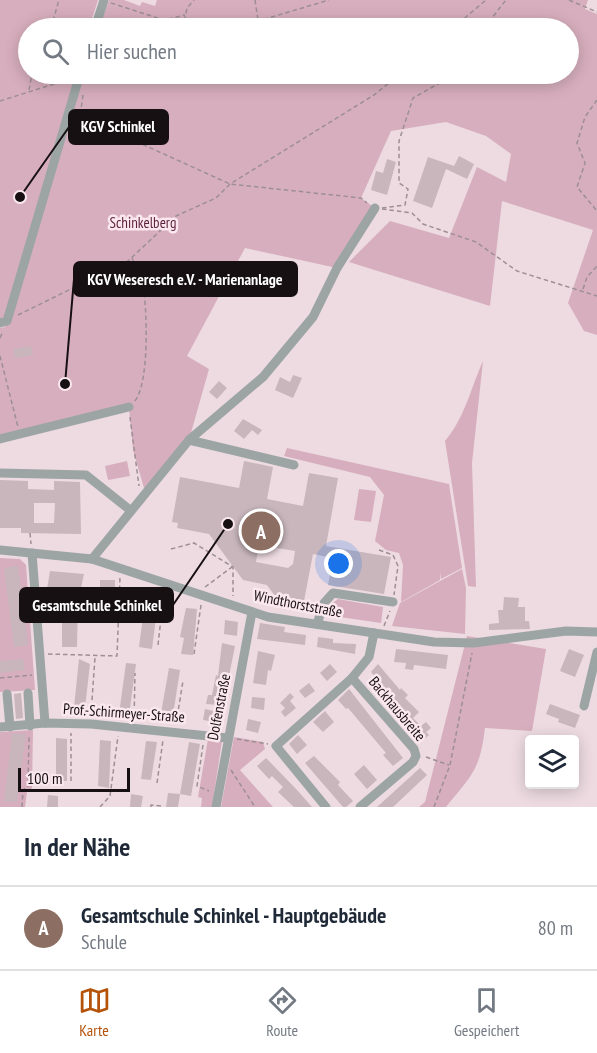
<!DOCTYPE html>
<html lang="de">
<meta charset="utf-8">
<style>
body{margin:0;font-family:"PT Sans Narrow",sans-serif;background:#f2f2f3;color:#1f2937}
.controls{position:absolute;right:18px;bottom:18px;display:grid;overflow:hidden;border-radius:6px;box-shadow:0 3px 15px #0003}
.controls button{width:54px;height:54px;display:grid;place-items:center;padding:0;border:0;border-bottom:2px solid #e0e1e3;background:#fff;color:#1f2937;font:30px sans-serif}
.scale{position:absolute;left:18px;bottom:15px;width:112px;box-sizing:border-box;padding-left:6px;border:3px solid #171013;border-top:0;font-size:16px;line-height:21px;white-space:nowrap;color:#171013;-webkit-text-stroke:4px #fbe8ee;paint-order:stroke}
.you{position:absolute;left:339px;top:564px;width:21px;height:21px;margin:-15px;border:4px solid #fff;border-radius:50%;background:#1a73e8;box-shadow:0 0 0 9px #1a73e833}
.badge{display:grid;place-items:center;width:39px;height:39px;border-radius:50%;background:#b45309;color:#fff;font-size:20px;font-weight:700}
.pin{position:absolute;translate:-50% -50%;border:3px solid #fff;box-shadow:0 2px 6px #0006}
.list{margin:0;padding:0;list-style:none}
h2{display:flex;justify-content:space-between;align-items:center;height:78px;margin:0;padding:0 24px;font-size:26px}
h2 small{font-size:20px;font-weight:400;color:#747a83}
.list li{display:grid;grid-template-columns:39px 1fr auto;gap:18px;align-items:center;box-sizing:border-box;height:84px;padding:0 24px;border-top:2px solid #e0e1e3}
.list b{display:block;font-size:22px;white-space:nowrap}
.list p{margin:0;font-size:20px;white-space:nowrap;color:#747a83}
.list em{font-size:20px;font-style:normal;color:#747a83}
.icon{flex:none;width:33px;height:33px;fill:none;stroke:currentColor;stroke-width:2;stroke-linecap:round;stroke-linejoin:round}
.map{position:relative;flex:none;width:597px;height:807px;overflow:hidden}
.search{position:absolute;background:#fff;box-shadow:0 3px 15px #0003;left:18px;right:18px;top:18px;height:66px;display:flex;align-items:center;gap:15px;box-sizing:border-box;padding:0 21px;border-radius:33px;color:#747a83;font-size:22px}
.sheet{height:162px;background:#fff}
nav{display:flex;justify-content:space-around;align-items:center;box-sizing:border-box;height:84px;border-top:2px solid #e0e1e3;background:#fff;font-size:16px;color:#747a83}
nav a{display:grid;justify-items:center;gap:3px}
nav .on{color:#b45309}
.map>svg:first-child{display:block}
</style>
<div class="map">
<svg width="597" height="807" viewBox="0 0 597 807">
<rect width="100%" height="100%" fill="#eddbe1"/>
<g fill="#d7aebd">
<path d="M 0,0 L 98,0 L 89,28 L 28,28 L 28,74 L 77,74 L 5,317 L 0,319 Z"/>
<path d="M 109,0 L 124,0 L 140,6 L 142,2 L 155,6 L 157,0 L 588,0 L 585,9 L 597,14 L 597,335 L 584,331 L 568,303 L 593,230 L 502,201 L 490,306 L 349,262 L 390,221 L 449,238 L 477,167 L 506,182 L 511,154 L 486,136 L 446,122 L 391,131 L 361,198 L 375,208 L 337,268 L 245,248 L 187,356 L 209,369 L 189,440 L 146,495 L 133,450 L 129,408 L 0,438 L 0,328 L 5,327 L 7,321 L 84,74 L 568,74 L 568,28 L 99,28 Z"/>
<path d="M 483,361 L 472,463 L 476,587 L 468,586 L 445,441 C 464,419 471,388 483,361 Z"/>
<path d="M 287,448 L 449,484 L 462,568 L 441,579 L 441,572 L 440,580 L 401,602 L 403,565 L 399,553 L 386,550 L 375,541 L 384,495 L 370,477 L 284,456 Z"/>
<path d="M 127,461 L 130,476 L 108,480 L 105,466 Z"/>
<path d="M 359,489 L 376,491 L 371,522 L 354,520 Z"/>
<path d="M 0,558 L 20,559 L 26,565 L 35,690 L 0,692 Z"/>
<path d="M 462,569 L 466,588 L 465,634 L 392,626 L 400,603 Z"/>
<path d="M 338,599 L 383,607 L 381,623 L 326,615 L 329,606 Z"/>
<path d="M 467,636 L 546,649 L 532,731 L 485,728 C 480,770 472,775 446,807 L 419,807 L 425,802 Z"/>
<path d="M 33,730 L 32,788 L 27,792 L 25,807 L 0,807 L 0,732 Z"/>
<path d="M 234,737 L 263,742 L 265,749 L 240,770 L 273,807 L 221,807 Z"/>
<path d="M 208,739 L 222,741 L 212,807 L 201,807 L 202,798 L 198,797 Z"/>
</g>
<g fill="#c8b6bc" fill-rule="evenodd">
<path d="M 459,156 L 474,164 L 467,179 L 446,169 L 432,208 L 413,201 L 428,157 L 454,166 Z"/>
<path d="M 387,159 L 396,162 L 387,195 L 371,190 L 376,171 L 383,173 Z"/>
<path d="M 31,346 L 33,355 L 15,358 L 13,349 Z"/>
<path d="M 293,375 L 302,378 L 293,398 L 275,390 L 280,377 L 290,382 Z"/>
<path d="M 219,381 L 227,388 L 217,399 L 209,392 Z"/>
<path d="M 243,419 L 262,430 L 258,435 L 252,430 L 244,439 L 234,431 Z"/>
<path d="M 244,461 L 273,467 L 267,499 L 303,506 L 309,473 L 338,478 L 326,546 L 391,557 L 384,594 L 328,585 L 333,558 L 313,554 L 304,601 L 275,596 L 267,585 L 243,580 L 209,534 L 177,528 L 178,523 L 172,522 L 180,477 L 239,488 ZM 259,545 L 295,551 L 293,564 L 288,568 L 256,562 Z"/>
<path d="M 0,480 L 28,481 L 28,489 L 54,490 L 54,481 L 80,482 L 81,534 L 21,533 L 21,528 L 0,528 ZM 34,503 L 55,503 L 54,523 L 34,523 Z"/>
<path d="M 18,566 L 28,645 L 14,647 L 4,568 Z"/>
<path d="M 50,571 L 84,574 L 78,602 L 77,647 L 62,647 L 62,602 L 45,601 Z"/>
<rect x="100" y="580" width="15" height="40"/>
<path d="M 146,592 L 159,594 L 152,649 L 139,647 Z"/>
<path d="M 504,597 L 519,598 L 518,607 L 525,607 L 525,621 L 529,621 L 530,629 L 489,630 L 489,624 L 499,623 L 498,610 L 503,610 Z"/>
<path d="M 186,608 L 197,609 L 193,655 L 181,654 L 184,638 L 180,637 Z"/>
<path d="M 225,620 L 238,622 L 237,636 L 224,634 Z"/>
<path d="M 260,623 L 285,627 L 284,632 L 306,635 L 305,645 L 257,639 Z"/>
<path d="M 318,637 L 333,639 L 333,643 L 356,644 L 355,654 L 317,647 Z"/>
<path d="M 222,643 L 235,646 L 224,701 L 221,700 L 220,705 L 206,704 L 208,695 L 212,695 L 216,675 L 218,676 Z"/>
<path d="M 396,649 L 448,655 L 446,669 L 414,665 L 413,670 L 405,669 L 406,663 L 394,662 Z"/>
<path d="M 569,649 L 584,655 L 575,677 L 560,671 Z"/>
<path d="M 258,651 L 275,655 L 271,671 L 268,670 L 266,685 L 253,683 Z"/>
<path d="M 23,659 L 25,670 L 0,673 L 0,661 Z"/>
<path d="M 79,659 L 90,664 L 85,708 L 74,707 Z"/>
<path d="M 126,663 L 136,664 L 129,715 L 119,714 Z"/>
<path d="M 330,664 L 337,672 L 327,681 L 320,673 Z"/>
<path d="M 378,664 L 400,690 L 401,688 L 408,695 L 405,698 L 419,712 L 413,718 L 421,726 L 426,722 L 431,728 L 426,732 L 429,735 L 421,742 L 410,731 L 414,727 L 398,711 L 401,708 L 371,672 Z"/>
<path d="M 169,668 L 180,670 L 173,715 L 161,713 Z"/>
<path d="M 309,683 L 315,691 L 305,698 L 299,691 Z"/>
<path d="M 349,689 L 403,758 L 393,766 L 383,755 L 386,753 L 348,708 L 346,709 L 338,700 Z"/>
<path d="M 21,693 L 23,718 L 16,719 L 14,694 Z"/>
<path d="M 290,693 L 294,697 L 290,701 L 296,708 L 285,717 L 281,712 L 285,708 L 280,703 Z"/>
<path d="M 252,697 L 265,698 L 264,710 L 251,708 Z"/>
<path d="M 550,704 L 580,715 L 575,728 L 558,722 L 559,719 L 546,714 Z"/>
<path d="M 205,709 L 218,712 L 216,722 L 203,720 Z"/>
<path d="M 325,711 L 334,722 L 323,732 L 313,722 Z"/>
<path d="M 248,719 L 261,722 L 258,733 L 246,730 Z"/>
<path d="M 12,733 L 26,734 L 17,802 L 4,801 Z"/>
<path d="M 298,735 L 307,745 L 297,754 L 289,744 Z"/>
<path d="M 56,738 L 67,739 L 67,781 L 56,781 Z"/>
<path d="M 100,740 L 111,741 L 109,788 L 98,786 Z"/>
<path d="M 146,741 L 157,742 L 151,780 L 141,779 Z"/>
<path d="M 189,742 L 200,744 L 191,796 L 180,794 Z"/>
<path d="M 314,756 L 340,782 L 338,785 L 353,801 L 346,807 L 343,807 L 305,763 Z"/>
<path d="M 266,758 L 297,790 L 312,807 L 294,807 L 278,792 L 283,787 L 272,776 L 269,779 L 257,766 Z"/>
<path d="M 364,765 L 377,780 L 367,789 L 354,774 Z"/>
<path d="M 420,768 L 427,775 L 393,807 L 377,807 Z"/>
<path d="M 168,793 L 180,794 L 178,807 L 166,807 Z"/>
<path d="M 131,794 L 143,796 L 141,807 L 130,807 Z"/>
<path d="M 48,795 L 58,796 L 58,807 L 47,807 Z"/>
</g>
<g fill="none" stroke-linecap="round" stroke-linejoin="round">
<g stroke="#9d8f94" stroke-width="1.5" stroke-dasharray="4.5 3" stroke-linecap="butt">
<path d="M 255,0 L 258,20"/>
<path d="M 569,0 L 597,12"/>
<path d="M 111,3 L 164,20 L 185,15"/>
<path d="M 51,28 L 59,0"/>
<path d="M 183,28 L 187,8 L 194,0"/>
<path d="M 235,28 L 329,0"/>
<path d="M 453,28 L 486,0"/>
<path d="M 484,28 L 506,0"/>
<path d="M 89,76 L 97,74"/>
<path d="M 29,90 L 32,74"/>
<path d="M 83,95 L 80,116 L 230,184 L 361,198 L 367,203"/>
<path d="M 597,100 L 585,117 L 577,143 L 585,163 L 577,187 L 597,211"/>
<path d="M 0,101 L 70,79"/>
<path d="M 382,208 L 405,205 L 408,189 L 399,183 L 399,141 L 413,98 L 445,80 L 449,74"/>
<path d="M 382,209 L 412,213 L 423,224 L 476,242 L 517,271 L 597,296"/>
<path d="M 132,258 C 136,267 141,276 143,285 C 147,308 150,385 134,402"/>
<path d="M 583,289 L 587,277 L 597,266"/>
<path d="M 18,315 L 128,261 L 176,216 L 216,198 L 230,184 L 374,95 L 400,74"/>
<path d="M 0,338 L 3,331"/>
<path d="M 0,356 L 18,427"/>
<path d="M 130,417 L 139,486"/>
<path d="M 30,533 L 31,544"/>
<path d="M 171,549 L 194,543 L 233,567 L 233,596"/>
<path d="M 379,550 L 393,555 L 398,566 L 394,595"/>
<path d="M 205,587 L 232,567"/>
<path d="M 384,626 L 390,611"/>
<path d="M 158,645 L 164,592"/>
<path d="M 48,654 L 117,656 L 120,577"/>
<path d="M 194,654 L 201,605"/>
<path d="M 0,678 L 32,675"/>
<path d="M 91,715 L 95,657"/>
<path d="M 134,721 L 135,673"/>
<path d="M 176,724 L 183,681"/>
<path d="M 237,739 L 268,744"/>
<path d="M 203,745 L 197,786 L 209,791"/>
<path d="M 426,757 L 449,765"/>
<path d="M 231,770 L 255,807"/>
<path d="M 71,781 L 71,733"/>
<path d="M 157,783 L 163,740"/>
<path d="M 22,807 L 23,790 L 28,786 L 29,736"/>
<path d="M 100,807 L 110,796 L 118,736"/>
<path d="M 151,807 L 151,805 L 162,806"/>
<path d="M 434,807 L 450,765 L 472,653"/>
</g>
<g stroke="#9ca5a4" stroke-width="9">
<path d="M 95,28 L 104,0"/>
<path d="M 0,323 L 7,321 L 80,74"/>
<path d="M 0,439 L 129,407"/>
<path d="M 189,440 L 294,465"/>
<path d="M 0,473 L 86,475 L 130,510"/>
<path d="M 0,550 L 92,559 L 268,617 L 434,642 L 474,643 L 566,631 L 597,632"/>
<path d="M 32,553 L 45,723"/>
<path d="M 92,559 L 189,440 L 263,377 L 313,317 L 337,268 L 375,208"/>
<path d="M 317,624 L 324,603 L 333,593 L 393,602"/>
<path d="M 352,678 L 414,749 L 416,756 L 413,762 L 360,807"/>
<path d="M 28,693 L 30,726"/>
<path d="M 7,694 L 10,727"/>
<path d="M 584,706 L 597,652"/>
<path d="M 0,727 L 45,723 L 91,724 L 228,738"/>
<path d="M 216,807 L 252,612"/>
<path d="M 326,807 L 276,746 L 352,678 L 369,657 L 374,633"/>
</g>
</g>
<g text-anchor="middle" stroke-width="5" stroke-linejoin="round" paint-order="stroke">
<g font-size="15" fill="#5c1f3b" stroke="#fbe8ee">
<text x="143" y="228">Schinkelberg</text>
</g>
<g font-size="15" fill="#171013" stroke="#fbe8ee">
<text transform="translate(298 604) rotate(11)" y="5">Windthorststraße</text>
<text transform="translate(219 707) rotate(-79)" y="5">Dolfenstraße</text>
<text transform="translate(397 709) rotate(50)" y="5">Backhausbreite</text>
<text transform="translate(124 713) rotate(4)" y="5">Prof.-Schirmeyer-Straße</text>
</g>
</g>
<path fill="none" stroke="#171013" stroke-width="2" d="M20 197L69 127M65 384L74 279M228 524L173 605"/>
<g fill="#171013" stroke="#fbe8ee" stroke-width="2">
<circle cx="20" cy="197" r="6"/>
<circle cx="65" cy="384" r="6"/>
<circle cx="228" cy="524" r="6"/>
</g>
<g fill="#171013" stroke="#171013" stroke-width="2">
<rect x="69" y="110" width="99" height="34" rx="6"/>
<rect x="74" y="262" width="223" height="34" rx="6"/>
<rect x="20" y="588" width="153" height="34" rx="6"/>
</g>
<g font-size="16" text-anchor="middle" font-weight="bold" fill="#fff">
<text x="118" y="132">KGV Schinkel</text>
<text x="185" y="285">KGV Weseresch e.V. - Marienanlage</text>
<text x="97" y="611">Gesamtschule Schinkel</text>
</g>
</svg>
<div class="controls">
<button><svg class="icon" aria-label="layers" viewBox="0 0 24 24"><path d="M12 4l9 5-9 5-9-5zM3 14l9 5 9-5"/></svg></button>
</div>
<div class="scale">100 m</div>
<div class="you"></div>
<div class="pin badge" style="left:261px;top:531px;background:#8d6e63">A</div>
<div class="search"><svg class="icon" aria-label="search" viewBox="0 0 24 24"><circle cx="10" cy="10" r="6"/><path d="M15 15l6 6"/></svg>Hier suchen</div>
</div>
<section class="sheet">
<h2>In der Nähe<small></small></h2>
<ul class="list">
<li><span class="badge" style="background:#8d6e63">A</span><div><b>Gesamtschule Schinkel - Hauptgebäude</b><p>Schule</p></div><em>80 m</em></li>
</ul>
</section>
<nav>
<a class="on"><svg class="icon" aria-label="map" viewBox="0 0 24 24"><path d="M3 6l6-2 6 2 6-2v14l-6 2-6-2-6 2zM9 4v14M15 6v14"/></svg>Karte</a>
<a><svg class="icon" aria-label="directions" viewBox="0 0 24 24"><path d="M12 3l9 9-9 9-9-9zM9 14v-3h6M13 9l2 2-2 2"/></svg>Route</a>
<a><svg class="icon" aria-label="saved" viewBox="0 0 24 24"><path d="M7 4h10v16l-5-4-5 4z"/></svg>Gespeichert</a>
</nav>
